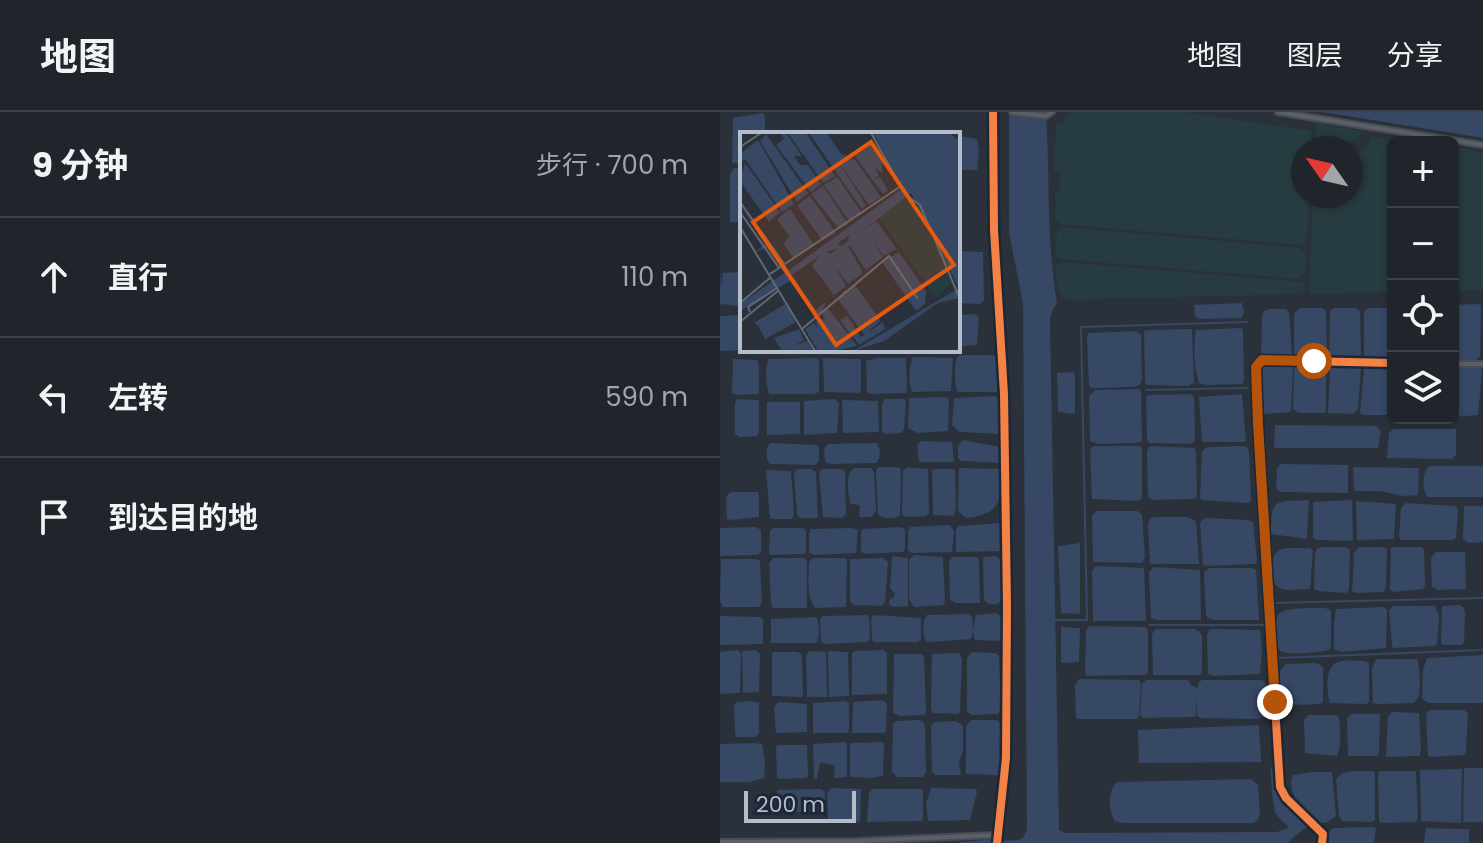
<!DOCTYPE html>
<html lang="zh">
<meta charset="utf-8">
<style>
body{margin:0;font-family:Poppins,"Noto Sans SC",sans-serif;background:#2d3138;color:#f1f3f6}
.controls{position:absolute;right:24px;top:24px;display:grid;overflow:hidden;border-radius:12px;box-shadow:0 2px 6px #0004}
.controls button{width:72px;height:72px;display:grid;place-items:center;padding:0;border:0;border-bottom:2px solid #3d4248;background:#20252c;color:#f1f3f6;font:40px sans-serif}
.compass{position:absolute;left:571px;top:24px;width:72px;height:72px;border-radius:50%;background:#20252c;box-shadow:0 2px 6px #0004;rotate:304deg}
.scale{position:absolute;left:24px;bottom:20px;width:112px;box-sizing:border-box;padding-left:8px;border:4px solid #b4bdcb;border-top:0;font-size:22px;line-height:28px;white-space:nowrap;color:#b4bdcb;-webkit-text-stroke:6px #1d2735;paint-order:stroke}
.stop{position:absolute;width:24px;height:24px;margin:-18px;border:6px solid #b45309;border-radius:50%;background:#fff}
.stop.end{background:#b45309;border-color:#fff;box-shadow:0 2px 8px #0008}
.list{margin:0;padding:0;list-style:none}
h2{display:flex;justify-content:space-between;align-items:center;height:104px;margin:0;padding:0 32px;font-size:34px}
h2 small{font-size:26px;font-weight:400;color:#a2a5a9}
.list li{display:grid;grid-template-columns:52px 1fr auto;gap:24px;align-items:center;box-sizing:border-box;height:120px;padding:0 32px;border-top:2px solid #3d4248}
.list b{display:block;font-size:30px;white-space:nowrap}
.list em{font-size:26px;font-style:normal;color:#a2a5a9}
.icon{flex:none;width:44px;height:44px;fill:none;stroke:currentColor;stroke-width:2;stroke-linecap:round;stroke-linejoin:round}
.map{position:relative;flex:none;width:763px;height:731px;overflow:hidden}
header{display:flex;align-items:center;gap:48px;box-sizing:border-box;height:112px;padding:0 40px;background:#20252c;border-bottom:2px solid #3d4248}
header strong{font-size:38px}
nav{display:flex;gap:44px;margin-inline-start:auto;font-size:28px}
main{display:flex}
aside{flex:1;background:#20252c}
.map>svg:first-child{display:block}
</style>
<header>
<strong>地图</strong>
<nav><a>地图</a><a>图层</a><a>分享</a></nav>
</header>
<main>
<aside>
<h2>9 分钟<small>步行 · 700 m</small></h2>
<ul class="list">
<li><svg class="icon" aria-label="ahead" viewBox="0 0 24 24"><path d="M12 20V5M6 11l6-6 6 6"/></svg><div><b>直行</b></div><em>110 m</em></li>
<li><svg class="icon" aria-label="left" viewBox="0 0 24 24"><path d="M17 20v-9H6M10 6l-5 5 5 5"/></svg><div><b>左转</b></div><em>590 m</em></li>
<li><svg class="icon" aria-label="arrive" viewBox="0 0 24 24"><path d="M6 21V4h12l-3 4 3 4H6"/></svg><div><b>到达目的地</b></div></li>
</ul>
</aside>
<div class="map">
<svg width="763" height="731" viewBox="0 0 763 731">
<rect width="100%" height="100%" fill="#2a313a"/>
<g fill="#273c40">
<path d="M 351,0 L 463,0 L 591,19 L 591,36 L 583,36 L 583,84 L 589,84 L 587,126 L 583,132 L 580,133 L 340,112 L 336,107 L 335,80 L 339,78 L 341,59 L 334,59 L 336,12 L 344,10 Z"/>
<path d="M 596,11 L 642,19 L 636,27 L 625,31 L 624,36 L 595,36 Z"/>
<path d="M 650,25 L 697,30 L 673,30 L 673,180 L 592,182 L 589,180 L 593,84 L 631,84 L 631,43 L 634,44 L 648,34 Z"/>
<path d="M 733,35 L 763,40 L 763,178 L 733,179 Z"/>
<path d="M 343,116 L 368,117 L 579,136 L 586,142 C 586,152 588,162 577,167 L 340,147 L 335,142 L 337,119 Z"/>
<path d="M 341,150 L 585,170 L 585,180 L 577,182 L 347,188 C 338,182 334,165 336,154 Z"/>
</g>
<g fill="#364864">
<path d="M 289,0 L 326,0 C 330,63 326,128 337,191 L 332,199 L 330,208 L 339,718 L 345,721 L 557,720 L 569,716 C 565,711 559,706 556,702 C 553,698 550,661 551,655 L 559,655 L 561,677 L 583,703 L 587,715 L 576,723 L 568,731 L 235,731 L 271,727 L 279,729 L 298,728 L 303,726 L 307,718 L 303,192 L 289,120 Z"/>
<path d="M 603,0 L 763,0 L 763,26 Z"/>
<path d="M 43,1 L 45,4 L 45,22 L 22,22 L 22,52 L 12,51 L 13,6 Z"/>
<path d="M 238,24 L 257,27 L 259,38 L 257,58 L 238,58 Z"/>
<path d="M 15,56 L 22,56 L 22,110 L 10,110 L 10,63 L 12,58 Z"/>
<path d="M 238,139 L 263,140 L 264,188 L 260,192 L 238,191 Z"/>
<path d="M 0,156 L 1,175 L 3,161 L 19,160 L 21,162 L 21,192 L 19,194 L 1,192 L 0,195 Z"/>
<path d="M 522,191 L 524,201 L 521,206 L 479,207 L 475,204 L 474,193 Z"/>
<path d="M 758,192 L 761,194 L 760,244 C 755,253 742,250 733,249 L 733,193 Z"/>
<path d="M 579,196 L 603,196 L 606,200 L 607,242 L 605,246 L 578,246 L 574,244 L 574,202 Z"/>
<path d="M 614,196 L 636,196 L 640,199 L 641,242 L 639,246 L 614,247 L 609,244 L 610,202 L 611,198 Z"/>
<path d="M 649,196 L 673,196 L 673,248 L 648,248 L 644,246 L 644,202 L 646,197 Z"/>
<path d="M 549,197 L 566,197 L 569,200 L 572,243 L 568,246 L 544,246 L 541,244 L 542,204 L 544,199 Z"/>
<path d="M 255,202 L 259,205 L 257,233 L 238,235 L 238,203 Z"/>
<path d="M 22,203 L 22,238 L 35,238 L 0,239 L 0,204 Z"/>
<path d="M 521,216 L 523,218 L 524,269 L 522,272 L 485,273 L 479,271 C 474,255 473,234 476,218 Z"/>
<path d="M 472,217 L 474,271 L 468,274 L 426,273 L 425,270 L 424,219 L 428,218 Z"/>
<path d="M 416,219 L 421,223 L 422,268 L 420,273 L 415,275 L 372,276 L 369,274 L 367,224 L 369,221 Z"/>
<path d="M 240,243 L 273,243 L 276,245 L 278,280 L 240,280 L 237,279 C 234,269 234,255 237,245 Z"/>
<path d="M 193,245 L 233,246 L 231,279 L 192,280 C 188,271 189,254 193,245 Z"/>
<path d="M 97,246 L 99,249 L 99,280 L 94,282 L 49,282 C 46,271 44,257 49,247 Z"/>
<path d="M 103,246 L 141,247 L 141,278 L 139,281 L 104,280 Z"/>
<path d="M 156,246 L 186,246 L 187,278 L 186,281 L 151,282 L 147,280 L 146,249 Z"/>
<path d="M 13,247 L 37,248 L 39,252 L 39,282 L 17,283 L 12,281 Z"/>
<path d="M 571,250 L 573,255 L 571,300 L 545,302 L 543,300 L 540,255 L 544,251 Z"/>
<path d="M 579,251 L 606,252 L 606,299 L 604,301 L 578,301 L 573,297 L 574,257 L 576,253 Z"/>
<path d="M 613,251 L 640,252 L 641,254 L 638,297 L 634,302 L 608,301 L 610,257 Z"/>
<path d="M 647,252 L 673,253 L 672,300 L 670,303 L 643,303 L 640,301 L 644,257 Z"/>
<path d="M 733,252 L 761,255 L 762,259 L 758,303 L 733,305 Z"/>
<path d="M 353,260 L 355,264 L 355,302 L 338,300 L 337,261 Z"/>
<path d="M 375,278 L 419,277 L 421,279 L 422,329 L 416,331 L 378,332 L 370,329 L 369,284 Z"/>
<path d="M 470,282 L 474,285 L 475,323 L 474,330 L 471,332 L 429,331 L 427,328 L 426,285 L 429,283 Z"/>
<path d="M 522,282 L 526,329 L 523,330 L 482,330 L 479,285 Z"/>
<path d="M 275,284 L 279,288 L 280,318 L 278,322 L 243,320 L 238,319 L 232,313 L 234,286 Z"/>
<path d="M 227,285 L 229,287 L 228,319 L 198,321 L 188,316 L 189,286 Z"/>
<path d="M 18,287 L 39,288 L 39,320 L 37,324 L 20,325 L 15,322 L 15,291 Z"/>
<path d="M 114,287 L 119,291 L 117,321 L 84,323 L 84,289 Z"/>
<path d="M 164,287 L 184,287 L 186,289 L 184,317 L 182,321 L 165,322 L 162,320 L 162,293 Z"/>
<path d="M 122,288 L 158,289 L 159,320 L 123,321 Z"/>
<path d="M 47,290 L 80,290 L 80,322 L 47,323 Z"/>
<path d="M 555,313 L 656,314 L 661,319 L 658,336 L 554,336 Z"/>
<path d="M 673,317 L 736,317 L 736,343 L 731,347 L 667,346 L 669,321 Z"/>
<path d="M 243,328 L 281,335 L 281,351 L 241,349 L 238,346 L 238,334 Z"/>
<path d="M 201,329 L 232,330 L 234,350 L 199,350 L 197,333 Z"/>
<path d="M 51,331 L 97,333 L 99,336 L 99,349 L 95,353 L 50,352 C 45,347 45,335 51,331 Z"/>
<path d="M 156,331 C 161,336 161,346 156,351 L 110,352 L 105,349 L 104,337 L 108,332 Z"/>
<path d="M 376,334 L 419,334 L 422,336 L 422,387 L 418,389 L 372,387 L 370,339 L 372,335 Z"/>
<path d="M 433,334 L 474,336 L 476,339 L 477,384 L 475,387 L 434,388 L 428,385 L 427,339 L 429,335 Z"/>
<path d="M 523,334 L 527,335 L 529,340 L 531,389 L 528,391 L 482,388 L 480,385 L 482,340 L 487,335 Z"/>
<path d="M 560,352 L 628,353 L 628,381 L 560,380 L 556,376 L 557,357 Z"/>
<path d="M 709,354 L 763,354 L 763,385 L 707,385 C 702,376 702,361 709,354 Z"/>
<path d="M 159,355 L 177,355 L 181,357 L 180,404 C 174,407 162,407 158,402 L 156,358 Z"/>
<path d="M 188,355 L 208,357 L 209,401 L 206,404 L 186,405 L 182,403 L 183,359 Z"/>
<path d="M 633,355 L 699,356 L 698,383 L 683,384 L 660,379 L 634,379 Z"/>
<path d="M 134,356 L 151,356 L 154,360 L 156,400 L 151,405 L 139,405 L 140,393 L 130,392 C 129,381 124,363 134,356 Z"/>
<path d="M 239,356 L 279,357 L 282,359 C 280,390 281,402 246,406 L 238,399 Z"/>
<path d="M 77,357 L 91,357 L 96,360 L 98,406 L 81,406 L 77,403 L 74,361 Z"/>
<path d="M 101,357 L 123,357 L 125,359 L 126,402 L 122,406 L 103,405 L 99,363 Z"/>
<path d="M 214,357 L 233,357 L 235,359 L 236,397 L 233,404 L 213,403 L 212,358 Z"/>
<path d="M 46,358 L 71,359 L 74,402 L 72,407 L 54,407 L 50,406 Z"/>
<path d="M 11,380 L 38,380 L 39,384 L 39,405 L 12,408 L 7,407 L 6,387 L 8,382 Z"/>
<path d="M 589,388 L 587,427 L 551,422 C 551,385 555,390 589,388 Z"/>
<path d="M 632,388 L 633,429 L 596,428 L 593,426 L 593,390 Z"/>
<path d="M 636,389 L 676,392 L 674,427 L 637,428 Z"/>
<path d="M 686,391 L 736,394 L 738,397 L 736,426 L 733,428 L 681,428 L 679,424 L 681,396 Z"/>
<path d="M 744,394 L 763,394 L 763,430 L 749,431 L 743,427 Z"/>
<path d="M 376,399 L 417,399 L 422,402 L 425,445 L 422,451 L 373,450 L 372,404 Z"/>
<path d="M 434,405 L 467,405 L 476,409 L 479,452 L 430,452 L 428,413 L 430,407 Z"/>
<path d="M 485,406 L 527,408 L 533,410 L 537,448 L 536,452 L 488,454 L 483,453 L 480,412 L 482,408 Z"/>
<path d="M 282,411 L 284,413 L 285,435 L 284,439 L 236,440 L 236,417 L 238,414 Z"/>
<path d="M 229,413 L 231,414 L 234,420 L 232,440 L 192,441 L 188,439 L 188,419 L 190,415 Z"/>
<path d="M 36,415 L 41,418 L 41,441 L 37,443 L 0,444 L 0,416 Z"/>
<path d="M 181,415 L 185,418 L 185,437 L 183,440 L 146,442 L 141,440 L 141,420 L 143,417 Z"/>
<path d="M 53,416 L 83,416 L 86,418 L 86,440 L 84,442 L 50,443 L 49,441 L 50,418 Z"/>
<path d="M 132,416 L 138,418 L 136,441 L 94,443 L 89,441 L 89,421 L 91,417 Z"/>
<path d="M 360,431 L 360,502 L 341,501 L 338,434 Z"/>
<path d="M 601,435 L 625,435 L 630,438 L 629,478 L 626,481 L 598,479 L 594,477 L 595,441 L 597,437 Z"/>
<path d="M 639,435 L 664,435 L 667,437 L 666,473 L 664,480 L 638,481 L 632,480 L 634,441 Z"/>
<path d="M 671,435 L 701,435 L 704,438 L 705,473 L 703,477 L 673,480 L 670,478 Z"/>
<path d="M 590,436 L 593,439 L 590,477 C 581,477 566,480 558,475 C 549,469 549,444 558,439 C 565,434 581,437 590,436 Z"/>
<path d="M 716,440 L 745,440 L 746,477 L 718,478 L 712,475 L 711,446 Z"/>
<path d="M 194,443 L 223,445 L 225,490 L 223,493 L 194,495 L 189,487 L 189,448 Z"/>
<path d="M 174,444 L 188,446 L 188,494 L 173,495 L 169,492 L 169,488 L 174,485 L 175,482 L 170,476 L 172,446 Z"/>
<path d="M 276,444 L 281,448 L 281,488 L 278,492 L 269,492 L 264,488 L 263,445 Z"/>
<path d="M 233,445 L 256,445 L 259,447 L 260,491 L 236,491 L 230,488 L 229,449 Z"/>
<path d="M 53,446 L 85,446 L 87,449 L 87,496 L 53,496 L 51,490 L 49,451 Z"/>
<path d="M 93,446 L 124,446 L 127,447 L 126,493 L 125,495 L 95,496 C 86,483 89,466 89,450 Z"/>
<path d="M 163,446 L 168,450 L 165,491 L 161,494 L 133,493 L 130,489 L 130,447 Z"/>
<path d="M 1,447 L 36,447 L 40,449 L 42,490 L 39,495 L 3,495 L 0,489 Z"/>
<path d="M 376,454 L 424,456 L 426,509 L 373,509 L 372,459 Z"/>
<path d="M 434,455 L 480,458 L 481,508 L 437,508 L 431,506 L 429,464 L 429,460 Z"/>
<path d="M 490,456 L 532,456 L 536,458 L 539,508 L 493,508 L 488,506 L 486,503 L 484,464 L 485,459 Z"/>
<path d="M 739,493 L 743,495 L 745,500 L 744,531 L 741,533 L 723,533 L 721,530 L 722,494 Z"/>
<path d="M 673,494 L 715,494 L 719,504 L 717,532 L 714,534 L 673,536 L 672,533 L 669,499 Z"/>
<path d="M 664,495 L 667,498 L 666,536 L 621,540 L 614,537 L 614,512 L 616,497 Z"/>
<path d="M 604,496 L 609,497 L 611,500 L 611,534 L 609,538 C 600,540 566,545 559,538 C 555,534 556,524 555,519 C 555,513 554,506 560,501 C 567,495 594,496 604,496 Z"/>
<path d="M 276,501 L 284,506 L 284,524 L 282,529 L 255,528 L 253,519 L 251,527 L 210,530 L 206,529 C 202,523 202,509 207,503 L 249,502 L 252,505 L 253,517 L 256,503 Z"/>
<path d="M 147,503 L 149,505 L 150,526 L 148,530 L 105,532 L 101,530 L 100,508 L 102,504 Z"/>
<path d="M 154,503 L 201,506 L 201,527 L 198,530 L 154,530 L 152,528 L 151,506 Z"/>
<path d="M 0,504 L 40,505 L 43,507 L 43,532 L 0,533 Z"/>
<path d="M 96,505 C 100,511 100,525 96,531 L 51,531 L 51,507 Z"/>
<path d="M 369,514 L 426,515 L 428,519 L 428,561 L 425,563 L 367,564 L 365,560 L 366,519 Z"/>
<path d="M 341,515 L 360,516 L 359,550 L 343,551 L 341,550 Z"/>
<path d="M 438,517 L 474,517 L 479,519 L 482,524 L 482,559 L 480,563 L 433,563 L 432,523 L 434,518 Z"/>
<path d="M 493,517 L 540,518 L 542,537 L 540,562 L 494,564 L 488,562 L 487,523 L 489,518 Z"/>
<path d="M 18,538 L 21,541 L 20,580 L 18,581 L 0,582 L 0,540 Z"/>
<path d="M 36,538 L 40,542 L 39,580 L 23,581 L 22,539 Z"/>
<path d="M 163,538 L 167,541 L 167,582 L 132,583 L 132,541 L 135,539 Z"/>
<path d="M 89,539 L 106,540 L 107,585 L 87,585 L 86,545 Z"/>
<path d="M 108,539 L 128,540 L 129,584 L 109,585 Z"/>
<path d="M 54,540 L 78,540 L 82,543 L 83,582 L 82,585 L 52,584 L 52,542 Z"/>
<path d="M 252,540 L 275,541 L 279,544 L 281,596 L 278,602 L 252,603 L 247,600 L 247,546 Z"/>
<path d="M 239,541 L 242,546 L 240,600 L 238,602 L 214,601 L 211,598 L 212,542 Z"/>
<path d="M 174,542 L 201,542 L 204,544 L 206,600 L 204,603 L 180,604 L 173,601 Z"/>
<path d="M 763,543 L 763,591 L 709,591 L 702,587 L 703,558 L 707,546 Z"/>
<path d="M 656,547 L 697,547 C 700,554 701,580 698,586 C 697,588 695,589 693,591 L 659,592 L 653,591 L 652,557 Z"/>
<path d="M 644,549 L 649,551 L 649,590 L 646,592 L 610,591 C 607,581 604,557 616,551 C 622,547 637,549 644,549 Z"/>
<path d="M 597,551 L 603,555 L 603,590 L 600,592 C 592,592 566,595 562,589 C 559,584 560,575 560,569 C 560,561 559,558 566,552 Z"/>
<path d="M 359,567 L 419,568 L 421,571 L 419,604 L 417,607 L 358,607 L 356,605 L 355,574 Z"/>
<path d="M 426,568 L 468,568 L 471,573 L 477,576 L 479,570 L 482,568 L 542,568 L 545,571 L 546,601 L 544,605 L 537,607 L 481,606 L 477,604 L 477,585 L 476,603 L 474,605 L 423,606 L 420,603 L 422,572 Z"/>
<path d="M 162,588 L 167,591 L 166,619 L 163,621 L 132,621 L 133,590 Z"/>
<path d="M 32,589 L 39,591 L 39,621 L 36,625 L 17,625 L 15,622 L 14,593 L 17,590 Z"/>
<path d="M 125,589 L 129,591 L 129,617 L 127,621 L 93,621 L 93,591 Z"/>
<path d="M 58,590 L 86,592 L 87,594 L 87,620 L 56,621 L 54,596 Z"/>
<path d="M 710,598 L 744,598 L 748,601 L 746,639 L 744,643 L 712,645 L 708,644 L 706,602 Z"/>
<path d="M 672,600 L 699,601 L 701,638 L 699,644 L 666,645 L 668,605 Z"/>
<path d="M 632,602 L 660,602 L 659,641 L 657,644 L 628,644 L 627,606 Z"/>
<path d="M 588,603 L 616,603 L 619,605 C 620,617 622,633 617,644 L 585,641 L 584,608 Z"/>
<path d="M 199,608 L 203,610 L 205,614 L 206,661 L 203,665 L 177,665 L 172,659 L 173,612 L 176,609 Z"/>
<path d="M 251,608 L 277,608 L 280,610 L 280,659 L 278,663 L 246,662 L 246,614 Z"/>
<path d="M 236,609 L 243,614 L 243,639 L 239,650 L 241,663 L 215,663 L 212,659 L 211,613 L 215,610 Z"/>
<path d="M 539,613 L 541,650 L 419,651 L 418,618 Z"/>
<path d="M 124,630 L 127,632 L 127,665 L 114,666 L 115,653 L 100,651 L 97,667 L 94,667 L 93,632 Z"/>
<path d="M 162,630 L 164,632 L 163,664 L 149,666 L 130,665 L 130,631 Z"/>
<path d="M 37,631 L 42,632 L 45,649 L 44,666 L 30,670 L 0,670 L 0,632 Z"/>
<path d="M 58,633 L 87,633 L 88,663 L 87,666 L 59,667 L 57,665 L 56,635 Z"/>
<path d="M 744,656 L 763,656 L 763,710 L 743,710 Z"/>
<path d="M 742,657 L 741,711 L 701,709 L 700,658 Z"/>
<path d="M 653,659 L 655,661 L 655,708 L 652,710 L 622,709 L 619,704 L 616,668 C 622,656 641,660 653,659 Z"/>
<path d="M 660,659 L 696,659 L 698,706 L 696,710 L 661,711 L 659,709 L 658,662 Z"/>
<path d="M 593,660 L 612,660 L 616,704 L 608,710 L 601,711 C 586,701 565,682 573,663 Z"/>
<path d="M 531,667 L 538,673 L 540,702 L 538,708 L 533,711 L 403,711 L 395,709 C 388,699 387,677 398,670 Z"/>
<path d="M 111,676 L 141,677 L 140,708 L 139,710 L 111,710 L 108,709 L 107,681 Z"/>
<path d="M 211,676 L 256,677 L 257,680 L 250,708 L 208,709 L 206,692 Z"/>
<path d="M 101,677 L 105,680 L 105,696 L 103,700 L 60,700 L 57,698 L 57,678 Z"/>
<path d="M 152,677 L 202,677 L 203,678 L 203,707 L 201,709 L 147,710 L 149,681 Z"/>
<path d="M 653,715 L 656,716 L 654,731 L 606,731 L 607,722 L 613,716 Z"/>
<path d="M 706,716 L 748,717 L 749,718 L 749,731 L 704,731 Z"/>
</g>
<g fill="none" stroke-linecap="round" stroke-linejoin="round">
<g stroke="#364864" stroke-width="2">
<path d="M 426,278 L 527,276"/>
<path d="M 552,491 L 763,486"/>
<path d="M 333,508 L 367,508 L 361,215 L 527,210"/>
<path d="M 430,513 L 545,513"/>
<path d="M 556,546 L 763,538"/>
</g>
<defs>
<g id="minor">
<path d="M 273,0 L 274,118 L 284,282 L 287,494 L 286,646 L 277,731"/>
<path d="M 292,0 L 326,4 L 332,0"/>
<path d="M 558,0 L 763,33"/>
<path d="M 733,252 L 763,252"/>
<path d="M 0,730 L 138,729 L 276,723"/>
<path d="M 602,731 L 603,722 L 566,686 L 560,675 L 538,312 L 536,255 L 542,248 L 673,251"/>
</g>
</defs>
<use href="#minor" stroke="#494d54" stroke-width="8"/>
<use href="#minor" stroke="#5b5f67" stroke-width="4"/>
<defs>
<g id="cycleway">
<path d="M 273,0 L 274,118 L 284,282 L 287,494 L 286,646 L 277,731"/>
<path d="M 602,731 L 603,722 L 566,686 L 560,675 L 538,312 L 536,255 L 542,248 L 673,251"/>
</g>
</defs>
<use href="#cycleway" stroke="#1d2735" stroke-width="13"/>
<use href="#cycleway" stroke="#f48246" stroke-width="8"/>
</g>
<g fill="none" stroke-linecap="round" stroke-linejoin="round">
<path stroke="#b45309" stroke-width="10" d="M 555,590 L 538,312 L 536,255 L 542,248 L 594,249"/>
</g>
<g transform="translate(20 20)">
<rect width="220" height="220" fill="#2a313a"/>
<path d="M 166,66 L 176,74 L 213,150 L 196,165 L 139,86 Z" fill="#273c40"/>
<path d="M 40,1 L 46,1 L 62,24 L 54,24 L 60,33 L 68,33 L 81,52 L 71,60 L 36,13 L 44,7 ZM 48,1 L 66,1 L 95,44 L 83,51 ZM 69,1 L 87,1 L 101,22 L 116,29 L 141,65 L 129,73 L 95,25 L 126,73 L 122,77 ZM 133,1 L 209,1 L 220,9 L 220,166 L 198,171 L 144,209 L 113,219 L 219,156 L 171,61 L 107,111 L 110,103 L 98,111 L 101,115 L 85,120 L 89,126 L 108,114 L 123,141 L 108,152 L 95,134 L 106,154 L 94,163 L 72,134 L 79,124 L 52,143 L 76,178 L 86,170 L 82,179 L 87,175 L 117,214 L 93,219 L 78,196 L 90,219 L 78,219 L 65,197 L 74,191 L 77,196 L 76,190 L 85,187 L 82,181 L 73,182 L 50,149 L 0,179 L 0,172 L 44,141 L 27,116 L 16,120 L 25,112 L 0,72 L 49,138 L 163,56 ZM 26,2 L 68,61 L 57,70 L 20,9 ZM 18,8 L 54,72 L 42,80 L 5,27 L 0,31 L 0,22 ZM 131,13 L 142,29 L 142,41 L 134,35 L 139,43 L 135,47 L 140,45 L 148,58 L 143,62 L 115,24 ZM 5,31 L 40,80 L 29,90 L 0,49 ZM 97,45 L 122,81 L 110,90 L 84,53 L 90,49 L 95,55 L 91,49 ZM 83,54 L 108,92 L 99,97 L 71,62 ZM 70,64 L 96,101 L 82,108 L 57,73 ZM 50,77 L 74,113 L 54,127 L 43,111 L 50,105 L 37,87 ZM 136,94 L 153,118 L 144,124 L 132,108 L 143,125 L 126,138 L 109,112 ZM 159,120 L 186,159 L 185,172 L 176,179 L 142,130 ZM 113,156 L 138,191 L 133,196 L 105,159 ZM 104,162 L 130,199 L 143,190 L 145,197 L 119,213 L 100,188 L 107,184 L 121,205 L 125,203 L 97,166 ZM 47,174 L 56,190 L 25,207 L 18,193 ZM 59,197 L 64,208 L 56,213 L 67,209 L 73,219 L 42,219 L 34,206 Z" fill="#364864"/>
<path fill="none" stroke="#364864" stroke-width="4" d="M 86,120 L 89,125 L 136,92 L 155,118M 113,154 L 139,190M 104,159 L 131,197M 16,192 L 46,174M 79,198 L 92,219"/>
<path fill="none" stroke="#616974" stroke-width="2" d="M 131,1 L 166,63 L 180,73 L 220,167M 0,15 L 21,1M 0,70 L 45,133M 0,80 L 39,136M 0,95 L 75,219M 30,142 L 161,54M 0,171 L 31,145M 10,180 L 8,175 L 37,156M 0,190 L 39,158M 62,197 L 149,124 L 178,167"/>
<path fill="#e8590c" fill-opacity="0.15" stroke="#e8590c" stroke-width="4" d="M 131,10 L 214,133 L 96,213 L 13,90 Z"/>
<rect width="220" height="220" fill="none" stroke="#b4bdcb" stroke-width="4"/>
</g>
</svg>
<div class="controls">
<button>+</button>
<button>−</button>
<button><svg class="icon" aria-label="locate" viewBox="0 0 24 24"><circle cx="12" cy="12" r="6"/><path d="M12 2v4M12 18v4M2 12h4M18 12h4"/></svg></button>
<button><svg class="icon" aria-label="layers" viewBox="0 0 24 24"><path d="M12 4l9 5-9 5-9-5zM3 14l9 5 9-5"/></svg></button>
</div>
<svg class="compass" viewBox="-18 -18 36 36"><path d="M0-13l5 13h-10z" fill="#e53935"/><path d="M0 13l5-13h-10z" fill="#a2a5a9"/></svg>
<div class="scale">200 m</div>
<div class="stop" style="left:594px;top:249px"></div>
<div class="stop end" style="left:555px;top:590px"></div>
</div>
</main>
